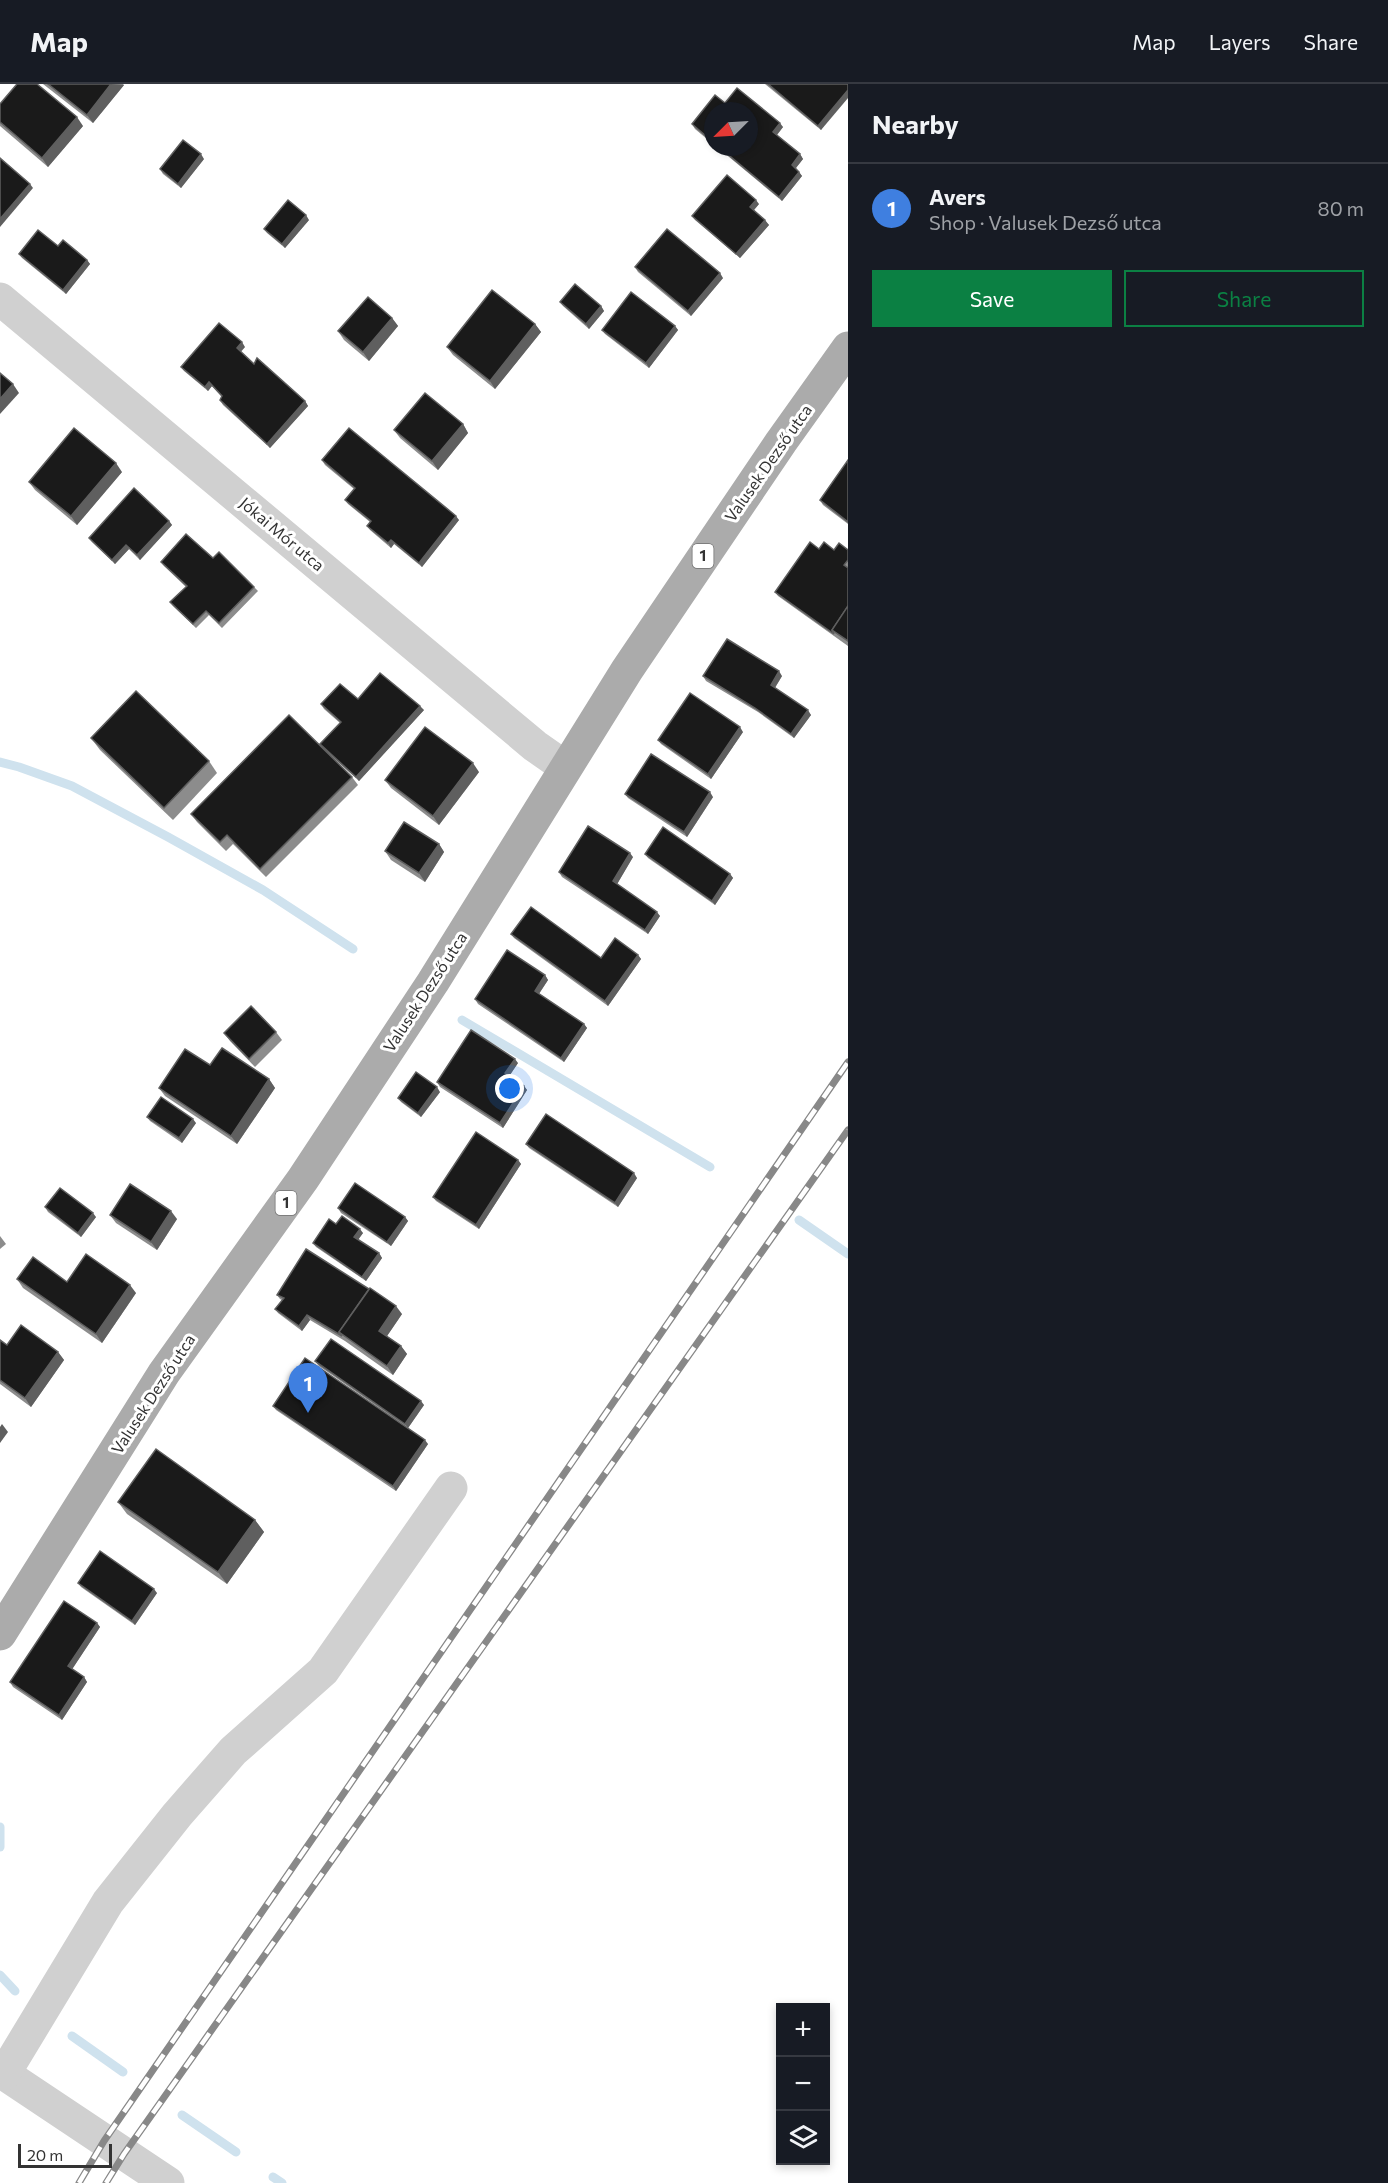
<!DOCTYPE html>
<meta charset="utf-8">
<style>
body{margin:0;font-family:Commissioner,sans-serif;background:#242831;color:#f1f3f6}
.controls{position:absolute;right:18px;bottom:18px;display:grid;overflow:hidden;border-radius:0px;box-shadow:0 3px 9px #0003}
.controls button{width:54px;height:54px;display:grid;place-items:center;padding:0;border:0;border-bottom:2px solid #363941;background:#171b24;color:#f1f3f6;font:30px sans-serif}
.compass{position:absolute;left:704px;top:18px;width:54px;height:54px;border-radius:50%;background:#171b24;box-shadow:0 3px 9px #0003;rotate:246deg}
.scale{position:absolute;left:18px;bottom:15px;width:94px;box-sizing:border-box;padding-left:6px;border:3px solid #333;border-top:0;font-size:16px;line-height:21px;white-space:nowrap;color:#333;-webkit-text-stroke:4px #fff;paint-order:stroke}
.you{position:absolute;left:510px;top:1005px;width:21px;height:21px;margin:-15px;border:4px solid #fff;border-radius:50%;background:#1a73e8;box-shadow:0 0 0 9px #1a73e833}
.badge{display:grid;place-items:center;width:39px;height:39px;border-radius:50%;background:#0b8043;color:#fff;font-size:20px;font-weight:700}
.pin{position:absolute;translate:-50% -50px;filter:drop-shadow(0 2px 3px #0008)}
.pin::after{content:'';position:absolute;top:32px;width:21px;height:18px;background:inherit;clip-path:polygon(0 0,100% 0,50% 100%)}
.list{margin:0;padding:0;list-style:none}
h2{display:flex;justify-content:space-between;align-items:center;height:78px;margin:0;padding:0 24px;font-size:26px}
h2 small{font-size:20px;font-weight:400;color:#9ea1a6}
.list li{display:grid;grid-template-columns:39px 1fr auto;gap:18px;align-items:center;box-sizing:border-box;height:90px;padding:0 24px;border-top:2px solid #363941}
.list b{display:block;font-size:22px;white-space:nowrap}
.list p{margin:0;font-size:20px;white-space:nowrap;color:#9ea1a6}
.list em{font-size:20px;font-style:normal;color:#9ea1a6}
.actions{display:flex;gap:12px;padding:18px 24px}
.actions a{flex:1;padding:14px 0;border:2px solid #0b8043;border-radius:0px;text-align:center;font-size:21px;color:#0b8043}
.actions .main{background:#0b8043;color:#fff}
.icon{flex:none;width:33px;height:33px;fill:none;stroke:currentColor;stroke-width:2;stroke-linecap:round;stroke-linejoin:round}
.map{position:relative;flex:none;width:848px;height:2099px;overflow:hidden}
header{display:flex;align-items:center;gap:36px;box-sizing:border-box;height:84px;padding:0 30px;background:#171b24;border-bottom:2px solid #363941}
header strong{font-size:28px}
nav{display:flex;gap:33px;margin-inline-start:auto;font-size:21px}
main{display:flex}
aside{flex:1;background:#171b24}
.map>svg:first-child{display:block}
</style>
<header>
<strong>Map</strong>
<nav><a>Map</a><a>Layers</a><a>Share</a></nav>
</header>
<main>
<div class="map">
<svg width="848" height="2099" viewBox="0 0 848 2099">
<rect width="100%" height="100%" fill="#fff"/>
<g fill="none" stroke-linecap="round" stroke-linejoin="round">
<g stroke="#cfe2ee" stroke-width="9">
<path d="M 0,678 L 19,683 L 72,702 L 168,753 L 263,806 L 353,865"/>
<path d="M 462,936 L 710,1083"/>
<path d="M 799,1136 L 848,1170"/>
<path d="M 0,1743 L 0,1763"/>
<path d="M 0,1891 L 15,1907"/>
<path d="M 72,1952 L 123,1988"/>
<path d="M 182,2031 L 236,2068"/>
<path d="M 273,2093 L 282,2099"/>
</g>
<g stroke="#d0d0d0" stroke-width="33">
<path d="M 0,215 L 535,662 L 565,683"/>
<path d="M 0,1987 L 168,2099"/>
<path d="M 4,1990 L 108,1818 L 177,1731 L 233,1667 L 323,1587 L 451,1404"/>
</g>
<path stroke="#ababab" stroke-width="33" d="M 0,1550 L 164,1289 L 303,1095 L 433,898 L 627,586 L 781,358 L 848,264"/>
<defs>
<g id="rail">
<path d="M 79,2099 L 104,2057 L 848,978"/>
<path d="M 106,2099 L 124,2070 L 848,1046"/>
</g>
</defs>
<use href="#rail" stroke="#888" stroke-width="7"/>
<use href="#rail" stroke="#fff" stroke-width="4.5" stroke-dasharray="14" stroke-linecap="butt"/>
</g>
<g fill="#8c8c8c">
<path d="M 43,0 L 123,0 L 124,1 L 93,39 Z"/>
<path d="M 765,0 L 848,0 L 821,46 Z"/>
<path d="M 725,19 L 783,43 L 777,51 L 800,70 L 803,75 L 796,84 L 802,92 L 782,117 L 717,63 L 749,63 L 713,27 L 713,60 L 695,45 L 692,40 Z"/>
<path d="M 0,20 L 83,42 L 48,83 L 0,42 Z"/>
<path d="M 204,75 L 181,104 L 163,90 L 160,85 Z"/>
<path d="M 759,120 L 754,126 L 769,141 L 740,174 L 695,136 L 692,132 Z"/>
<path d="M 309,136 L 285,164 L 267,149 L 264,145 Z"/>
<path d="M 58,162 L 87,176 L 90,180 L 66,210 L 22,174 L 19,170 Z"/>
<path d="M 635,183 L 723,194 L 691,232 L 638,188 Z"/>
<path d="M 560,218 L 601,222 L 604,227 L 589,245 L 563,222 Z"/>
<path d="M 392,234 L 398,242 L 369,277 L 344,256 L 338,247 Z"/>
<path d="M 535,240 L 541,248 L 495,305 L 453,271 L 447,263 Z"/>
<path d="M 675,242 L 678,246 L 649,284 L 605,250 L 602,246 Z"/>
<path d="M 245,263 L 241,268 L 254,280 L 305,317 L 308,322 L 270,364 L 223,321 L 220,316 L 222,313 L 212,302 L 208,307 L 184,287 L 181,283 Z"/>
<path d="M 463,340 L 468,349 L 438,386 L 400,354 L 394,346 Z"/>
<path d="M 322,376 L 459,436 L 422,483 L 394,460 L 391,464 L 370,446 L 367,442 L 370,438 L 348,420 L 345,416 L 354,405 L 325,381 Z"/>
<path d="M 848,376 L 848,440 L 823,421 L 820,416 Z"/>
<path d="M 122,388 L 77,441 L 35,406 L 29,398 Z"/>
<path d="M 169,437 L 172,441 L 140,476 L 129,465 L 115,480 L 92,458 L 89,454 Z"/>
<path d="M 819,465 L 834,466 L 848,466 L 848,562 L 778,512 L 775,508 Z"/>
<path d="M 213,474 L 254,503 L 258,507 L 222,544 L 209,531 L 196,544 L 173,522 L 170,518 L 186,503 L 164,482 L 161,478 Z"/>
<path d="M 703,592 L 782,592 L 775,604 L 811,631 L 794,654 L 758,628 L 706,597 Z"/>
<path d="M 358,615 L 424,626 L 359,697 L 330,671 L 352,693 L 358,701 L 266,793 L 233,760 L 226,767 L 197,738 L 191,730 L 322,663 L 340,639 L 324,625 L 321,620 Z"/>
<path d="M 743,648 L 711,695 L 661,660 L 658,656 Z"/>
<path d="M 91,654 L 209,677 L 217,689 L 173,736 L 100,666 Z"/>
<path d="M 479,688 L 439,741 L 391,704 L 385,696 Z"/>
<path d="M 625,710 L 713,713 L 687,753 L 628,714 Z"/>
<path d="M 439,760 L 444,768 L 425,798 L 391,776 L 385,767 Z"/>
<path d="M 645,770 L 730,790 L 733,794 L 715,821 L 648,774 Z"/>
<path d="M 633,773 L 617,800 L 660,832 L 648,850 L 562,793 L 559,788 Z"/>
<path d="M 511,850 L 601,874 L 638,871 L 641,875 L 608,922 L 514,854 Z"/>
<path d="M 545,891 L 548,896 L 539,910 L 584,940 L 587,944 L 564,978 L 478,920 L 475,915 Z"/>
<path d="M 276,948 L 282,956 L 255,983 L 230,957 L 224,949 Z"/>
<path d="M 518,979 L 509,992 L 524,1002 L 527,1006 L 503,1044 L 440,1003 L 437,998 Z"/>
<path d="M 210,981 L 269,995 L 275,1004 L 237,1060 L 165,1012 L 159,1004 Z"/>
<path d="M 440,1008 L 421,1033 L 401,1018 L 398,1014 Z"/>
<path d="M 147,1033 L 196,1039 L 182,1059 L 150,1037 Z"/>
<path d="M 526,1060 L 637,1094 L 618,1123 L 529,1064 Z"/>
<path d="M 518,1076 L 521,1080 L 479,1145 L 436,1117 L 433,1113 Z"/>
<path d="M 45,1123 L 96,1133 L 81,1153 L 48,1128 Z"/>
<path d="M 338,1124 L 405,1133 L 408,1137 L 391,1162 L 341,1129 Z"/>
<path d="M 110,1131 L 177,1135 L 157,1166 L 116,1139 Z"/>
<path d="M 336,1140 L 363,1149 L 358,1156 L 379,1169 L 382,1174 L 366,1197 L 316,1163 L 313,1159 Z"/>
<path d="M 0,1152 L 6,1160 L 0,1165 Z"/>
<path d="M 17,1195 L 136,1209 L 102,1259 L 23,1204 Z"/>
<path d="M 277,1211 L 402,1230 L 387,1252 L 401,1262 L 407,1270 L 393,1291 L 345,1257 L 310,1236 L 302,1247 L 278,1229 L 275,1225 L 282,1216 L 280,1215 Z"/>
<path d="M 0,1256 L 7,1261 L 58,1268 L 64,1276 L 31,1323 L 0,1300 Z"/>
<path d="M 315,1277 L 424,1321 L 408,1344 L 319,1282 Z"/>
<path d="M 273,1322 L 428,1360 L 396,1407 L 276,1326 Z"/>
<path d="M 118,1418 L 255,1436 L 264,1448 L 227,1500 L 127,1430 Z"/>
<path d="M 78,1499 L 157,1509 L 135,1541 L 81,1503 Z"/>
<path d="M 97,1539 L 100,1543 L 72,1585 L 84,1593 L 87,1598 L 62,1636 L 13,1603 L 10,1598 Z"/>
</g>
<g fill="#5f5f5f">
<path d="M 111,0 L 124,1 L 93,39 L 87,31 Z"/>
<path d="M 848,6 L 848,14 L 821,46 L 818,42 Z"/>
<path d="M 77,33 L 83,42 L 48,83 L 42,74 Z"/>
<path d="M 780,39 L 783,43 L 776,52 L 773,48 Z"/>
<path d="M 201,70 L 204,75 L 181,104 L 178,100 Z"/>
<path d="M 800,70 L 803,75 L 795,85 L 792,81 Z"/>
<path d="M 799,88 L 802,92 L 782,117 L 779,113 Z"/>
<path d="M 30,100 L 33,104 L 0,143 L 0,135 Z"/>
<path d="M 756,116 L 759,120 L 753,127 L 750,123 Z"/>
<path d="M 306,131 L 309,136 L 285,164 L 282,160 Z"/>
<path d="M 765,136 L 769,141 L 740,174 L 736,170 Z"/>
<path d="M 87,176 L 90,180 L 66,210 L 63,206 Z"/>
<path d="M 720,189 L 723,194 L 691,232 L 688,227 Z"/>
<path d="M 601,222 L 604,227 L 589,245 L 586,240 Z"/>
<path d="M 392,234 L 398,242 L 369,277 L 363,268 Z"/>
<path d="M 535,240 L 541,248 L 495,305 L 490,297 Z"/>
<path d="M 675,242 L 678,246 L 649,284 L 646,279 Z"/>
<path d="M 242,258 L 245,263 L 240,268 L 237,264 Z"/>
<path d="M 209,298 L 212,302 L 208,307 L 205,303 Z"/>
<path d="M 13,300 L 19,309 L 0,330 L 0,315 Z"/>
<path d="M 305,317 L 308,322 L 270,364 L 267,360 Z"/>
<path d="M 463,340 L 468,349 L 438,386 L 432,377 Z"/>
<path d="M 116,379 L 122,388 L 77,441 L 71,432 Z"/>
<path d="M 456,432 L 459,436 L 422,483 L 419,479 Z"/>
<path d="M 169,437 L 172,441 L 140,476 L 137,471 Z"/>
<path d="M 391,456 L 394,460 L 391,464 L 388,459 Z"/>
<path d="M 126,461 L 129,465 L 115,480 L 112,476 Z"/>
<path d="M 779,587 L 782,592 L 774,605 L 771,601 Z"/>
<path d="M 420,622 L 424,626 L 359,697 L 356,693 Z"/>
<path d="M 808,626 L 811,631 L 794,654 L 791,650 Z"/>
<path d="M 740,643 L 743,648 L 711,695 L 708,690 Z"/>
<path d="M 473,679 L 479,688 L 439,741 L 433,732 Z"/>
<path d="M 710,708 L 713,713 L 687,753 L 684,748 Z"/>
<path d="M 439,760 L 444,768 L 425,798 L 419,789 Z"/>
<path d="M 630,769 L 633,773 L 616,802 L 613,797 Z"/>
<path d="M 730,790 L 733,794 L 715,821 L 712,817 Z"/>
<path d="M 657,828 L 660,832 L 648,850 L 645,846 Z"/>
<path d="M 638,871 L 641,875 L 608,922 L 605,917 Z"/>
<path d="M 545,891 L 548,896 L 538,911 L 535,907 Z"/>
<path d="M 584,940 L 587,944 L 564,978 L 561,974 Z"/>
<path d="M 515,975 L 518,979 L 508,994 L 505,989 Z"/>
<path d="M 269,995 L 275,1004 L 237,1060 L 231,1052 Z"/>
<path d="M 524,1002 L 527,1006 L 503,1044 L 500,1039 Z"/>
<path d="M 437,1003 L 440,1008 L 421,1033 L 418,1029 Z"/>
<path d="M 193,1035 L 196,1039 L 182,1059 L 179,1054 Z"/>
<path d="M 518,1076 L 521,1080 L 479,1145 L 476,1141 Z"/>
<path d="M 634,1089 L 637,1094 L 618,1123 L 615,1119 Z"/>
<path d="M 171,1127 L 177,1135 L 157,1166 L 151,1158 Z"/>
<path d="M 93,1129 L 96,1133 L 81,1153 L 78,1149 Z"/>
<path d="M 405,1133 L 408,1137 L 391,1162 L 387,1158 Z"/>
<path d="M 360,1145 L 363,1149 L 357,1157 L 354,1153 Z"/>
<path d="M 379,1169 L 382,1174 L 366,1197 L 362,1193 Z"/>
<path d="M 130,1201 L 136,1209 L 102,1259 L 96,1250 Z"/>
<path d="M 396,1222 L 402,1230 L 385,1255 L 379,1247 Z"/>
<path d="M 307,1231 L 310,1236 L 302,1247 L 299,1242 Z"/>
<path d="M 401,1262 L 407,1270 L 393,1291 L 387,1282 Z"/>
<path d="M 58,1268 L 64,1276 L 31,1323 L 25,1314 Z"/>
<path d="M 421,1317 L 424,1321 L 408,1344 L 405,1340 Z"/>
<path d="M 2,1340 L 8,1348 L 0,1359 L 0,1343 Z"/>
<path d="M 425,1356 L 428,1360 L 396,1407 L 393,1402 Z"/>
<path d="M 255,1436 L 264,1448 L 227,1500 L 218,1488 Z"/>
<path d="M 154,1505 L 157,1509 L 135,1541 L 132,1537 Z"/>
<path d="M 97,1539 L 100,1543 L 71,1587 L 68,1582 Z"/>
<path d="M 84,1593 L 87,1598 L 62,1636 L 59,1631 Z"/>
</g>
<g fill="#1a1a1a" stroke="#5f5f5f" stroke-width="1.5">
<path d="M 17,0 L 37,0 L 77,33 L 42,74 L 0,38 L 0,20 Z"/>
<path d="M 48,0 L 111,0 L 87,31 Z"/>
<path d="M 768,0 L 848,0 L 848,6 L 818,42 Z"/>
<path d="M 737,4 L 780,39 L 773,48 L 800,70 L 792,81 L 799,88 L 779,113 L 719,63 L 749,63 L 749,27 L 713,27 L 713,58 L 692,40 L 715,11 L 725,19 Z"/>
<path d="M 183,56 L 201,70 L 178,100 L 160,85 Z"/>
<path d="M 0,74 L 30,100 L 0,135 Z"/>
<path d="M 727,91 L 756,116 L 750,123 L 765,136 L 736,170 L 692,132 Z"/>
<path d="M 288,116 L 306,131 L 282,160 L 264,145 Z"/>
<path d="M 667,145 L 720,189 L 688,227 L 635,183 Z"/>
<path d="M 38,146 L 58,162 L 63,156 L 87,176 L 63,206 L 19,170 Z"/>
<path d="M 575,200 L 601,222 L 586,240 L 560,218 Z"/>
<path d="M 492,206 L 535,240 L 490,297 L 447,263 Z"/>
<path d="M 631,208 L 675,242 L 646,279 L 602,246 Z"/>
<path d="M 368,213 L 392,234 L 363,268 L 338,247 Z"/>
<path d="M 219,239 L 242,258 L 237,264 L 254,280 L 257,274 L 305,317 L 267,360 L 220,316 L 222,312 L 209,298 L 205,303 L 181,283 Z"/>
<path d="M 0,289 L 13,300 L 0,315 Z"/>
<path d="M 425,309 L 463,340 L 432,377 L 394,346 Z"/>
<path d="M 74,344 L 116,379 L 71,432 L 29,398 Z"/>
<path d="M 349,344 L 456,432 L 419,479 L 391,456 L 388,459 L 367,442 L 371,437 L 345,416 L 355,404 L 322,376 Z"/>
<path d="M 848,376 L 848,438 L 820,416 Z"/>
<path d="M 134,404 L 169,437 L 137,471 L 126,461 L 112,476 L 89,454 Z"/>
<path d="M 186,450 L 213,474 L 219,468 L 254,503 L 219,539 L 206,527 L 193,540 L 170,518 L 187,502 L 161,478 Z"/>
<path d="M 810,458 L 819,465 L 824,458 L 834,466 L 839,459 L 848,466 L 848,476 L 844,481 L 848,484 L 848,522 L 832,546 L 834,550 L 775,508 Z"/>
<path d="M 848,522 L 848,557 L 832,546 Z"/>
<path d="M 727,555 L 779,587 L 771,601 L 808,626 L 791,650 L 755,624 L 703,592 Z"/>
<path d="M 380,589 L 420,622 L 356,693 L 320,660 L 341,638 L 321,620 L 340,600 L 358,615 Z"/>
<path d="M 136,607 L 209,677 L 164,724 L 91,654 Z"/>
<path d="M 690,609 L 740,643 L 708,690 L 658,656 Z"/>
<path d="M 289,631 L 352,693 L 260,785 L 227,751 L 220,758 L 191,730 Z"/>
<path d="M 425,643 L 473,679 L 433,732 L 385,696 Z"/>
<path d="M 651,670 L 710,708 L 684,748 L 625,710 Z"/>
<path d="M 404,738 L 439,760 L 419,789 L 385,767 Z"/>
<path d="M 588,742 L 630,769 L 613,797 L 657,828 L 645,846 L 559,788 Z"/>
<path d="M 663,743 L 730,790 L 712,817 L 645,770 Z"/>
<path d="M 531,823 L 601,874 L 615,854 L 638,871 L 605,917 L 511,850 Z"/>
<path d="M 507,866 L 545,891 L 535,907 L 584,940 L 561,974 L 475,915 Z"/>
<path d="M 251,922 L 276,948 L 249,975 L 224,949 Z"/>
<path d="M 471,946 L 515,975 L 505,989 L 524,1002 L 500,1039 L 437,998 Z"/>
<path d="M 222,964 L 269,995 L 231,1052 L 159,1004 L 185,965 L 210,981 Z"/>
<path d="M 416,988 L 437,1003 L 418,1029 L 398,1014 Z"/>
<path d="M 161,1013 L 193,1035 L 179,1054 L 147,1033 Z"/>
<path d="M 546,1030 L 634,1089 L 615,1119 L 526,1060 Z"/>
<path d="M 476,1048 L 518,1076 L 476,1141 L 433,1113 Z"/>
<path d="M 355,1099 L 405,1133 L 387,1158 L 338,1124 Z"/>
<path d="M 130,1100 L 171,1127 L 151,1158 L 110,1131 Z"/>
<path d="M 60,1104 L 93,1129 L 78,1149 L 45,1123 Z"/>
<path d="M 342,1132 L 360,1145 L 354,1153 L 379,1169 L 362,1193 L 313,1159 L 329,1135 L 336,1140 Z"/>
<path d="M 306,1165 L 369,1205 L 339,1248 L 342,1252 L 307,1231 L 299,1242 L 275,1225 L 284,1214 L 277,1211 Z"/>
<path d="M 86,1170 L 130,1201 L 96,1250 L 17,1195 L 33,1173 L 67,1198 Z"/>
<path d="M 370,1204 L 396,1222 L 379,1247 L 401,1262 L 387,1282 L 339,1248 Z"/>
<path d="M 21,1241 L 58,1268 L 25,1314 L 0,1296 L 0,1256 L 7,1261 Z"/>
<path d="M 331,1255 L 421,1317 L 405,1340 L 315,1277 Z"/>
<path d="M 305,1274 L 425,1356 L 393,1402 L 273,1322 Z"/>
<path d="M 156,1365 L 255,1436 L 218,1488 L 118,1418 Z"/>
<path d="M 100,1467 L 154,1505 L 132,1537 L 78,1499 Z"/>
<path d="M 64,1517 L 97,1539 L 68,1582 L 84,1593 L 59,1631 L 10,1598 Z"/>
</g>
<g text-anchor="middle" stroke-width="6" stroke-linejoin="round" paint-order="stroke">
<g fill="#fff" stroke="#707070" stroke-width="1.5">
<rect x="692.5" y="460" width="21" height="24" rx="4.5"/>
<rect x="275.5" y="1107" width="21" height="24" rx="4.5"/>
</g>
<g font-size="15" font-weight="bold" fill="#333">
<text x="703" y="477">1</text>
<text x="286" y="1124">1</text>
</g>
<g font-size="16" fill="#333" stroke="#fff">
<text transform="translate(768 379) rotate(-55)" y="6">Valusek Dezső utca</text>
<text transform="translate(282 450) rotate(40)" y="6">Jókai Mór utca</text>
<text transform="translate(425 908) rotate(-57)" y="6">Valusek Dezső utca</text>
<text transform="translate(153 1310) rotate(-57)" y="6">Valusek Dezső utca</text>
</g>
</g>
</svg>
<div class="controls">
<button>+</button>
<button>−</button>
<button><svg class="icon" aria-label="layers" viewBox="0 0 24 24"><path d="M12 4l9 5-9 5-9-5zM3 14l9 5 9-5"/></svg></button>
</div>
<svg class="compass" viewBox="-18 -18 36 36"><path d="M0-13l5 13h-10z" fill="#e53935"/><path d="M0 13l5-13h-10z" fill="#9ea1a6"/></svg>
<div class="scale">20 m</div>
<div class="you"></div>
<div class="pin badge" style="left:308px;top:1329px;background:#3f7fe0">1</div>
</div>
<aside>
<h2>Nearby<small></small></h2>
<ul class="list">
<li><span class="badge" style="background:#3f7fe0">1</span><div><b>Avers</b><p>Shop · Valusek Dezső utca</p></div><em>80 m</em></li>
</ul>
<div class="actions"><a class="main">Save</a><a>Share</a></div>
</aside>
</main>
